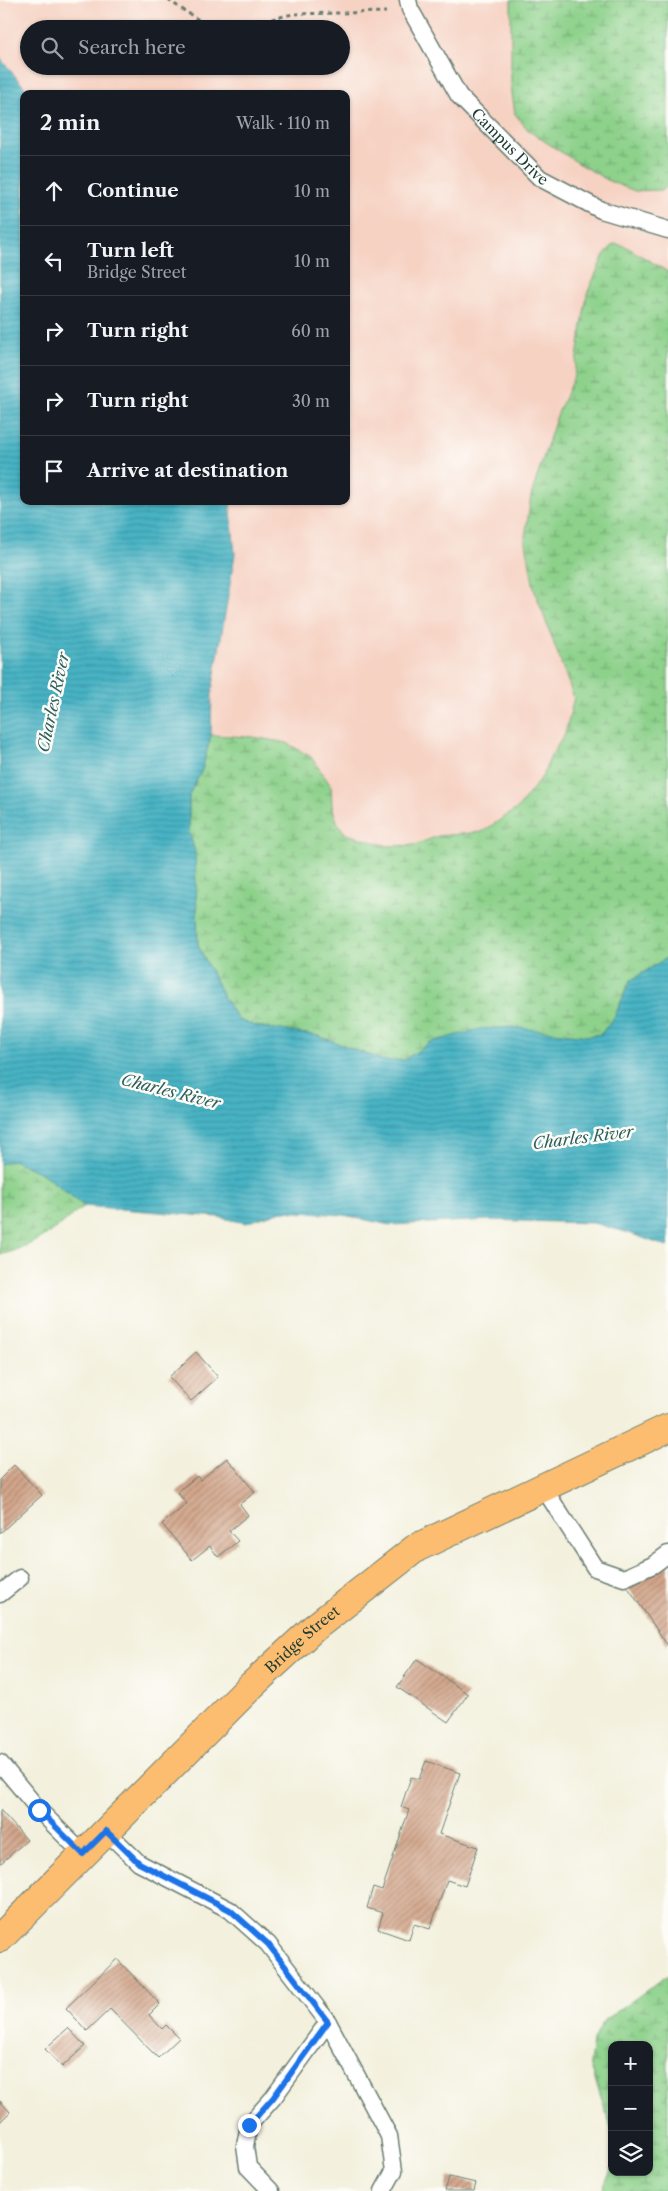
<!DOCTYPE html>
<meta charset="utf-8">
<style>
body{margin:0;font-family:"Libre Caslon Text",serif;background:#242831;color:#f1f3f6}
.controls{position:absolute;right:15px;bottom:15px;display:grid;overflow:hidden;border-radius:10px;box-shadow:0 1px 4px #0004}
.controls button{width:45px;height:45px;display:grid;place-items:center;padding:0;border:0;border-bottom:1px solid #363941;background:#171b24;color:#f1f3f6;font:25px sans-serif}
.stop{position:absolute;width:15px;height:15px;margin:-11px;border:4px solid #1a73e8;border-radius:50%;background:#fff}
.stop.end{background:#1a73e8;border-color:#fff;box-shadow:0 1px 5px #0008}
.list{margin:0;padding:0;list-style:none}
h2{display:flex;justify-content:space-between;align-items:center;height:65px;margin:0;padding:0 20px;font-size:21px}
h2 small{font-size:16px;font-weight:400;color:#9ea1a6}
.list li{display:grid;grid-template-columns:32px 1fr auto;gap:15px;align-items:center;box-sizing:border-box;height:70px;padding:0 20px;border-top:1px solid #363941}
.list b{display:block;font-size:19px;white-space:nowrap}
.list p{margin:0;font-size:16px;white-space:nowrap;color:#9ea1a6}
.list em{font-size:16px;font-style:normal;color:#9ea1a6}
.icon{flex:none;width:28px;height:28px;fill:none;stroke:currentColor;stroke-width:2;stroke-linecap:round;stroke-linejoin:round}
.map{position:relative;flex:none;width:668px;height:2191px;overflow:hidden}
.search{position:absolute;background:#171b24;box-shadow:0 1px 4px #0004;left:20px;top:20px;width:330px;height:55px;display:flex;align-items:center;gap:12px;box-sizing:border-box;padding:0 18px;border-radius:28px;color:#9ea1a6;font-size:19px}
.panel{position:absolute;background:#171b24;box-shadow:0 1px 4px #0004;left:20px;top:90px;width:330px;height:415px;border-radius:10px}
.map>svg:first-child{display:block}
</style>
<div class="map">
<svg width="668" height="2191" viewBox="0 0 668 2191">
<defs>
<pattern id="wetland-marsh" width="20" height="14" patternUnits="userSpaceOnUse" patternTransform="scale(1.25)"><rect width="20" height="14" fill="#8dd18b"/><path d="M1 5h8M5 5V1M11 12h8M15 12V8" fill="none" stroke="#73ab72"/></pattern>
<pattern id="water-rules" width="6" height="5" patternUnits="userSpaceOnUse" patternTransform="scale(1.25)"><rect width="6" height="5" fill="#47b3c4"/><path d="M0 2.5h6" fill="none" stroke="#3b93a0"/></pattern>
<pattern id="building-hatch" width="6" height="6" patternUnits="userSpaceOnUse" patternTransform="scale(1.25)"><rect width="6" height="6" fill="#d3a68b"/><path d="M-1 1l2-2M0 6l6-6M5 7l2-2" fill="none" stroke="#ab8872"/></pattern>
</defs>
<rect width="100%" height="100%" fill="#fdfcf7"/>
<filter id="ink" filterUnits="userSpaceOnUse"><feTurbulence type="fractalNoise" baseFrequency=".02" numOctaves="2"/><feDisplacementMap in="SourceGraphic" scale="10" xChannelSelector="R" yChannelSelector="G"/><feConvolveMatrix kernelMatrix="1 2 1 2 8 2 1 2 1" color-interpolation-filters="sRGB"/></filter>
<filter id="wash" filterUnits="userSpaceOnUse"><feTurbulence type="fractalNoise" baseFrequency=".0096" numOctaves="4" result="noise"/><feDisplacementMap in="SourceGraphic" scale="20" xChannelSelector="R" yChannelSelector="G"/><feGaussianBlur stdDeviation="1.12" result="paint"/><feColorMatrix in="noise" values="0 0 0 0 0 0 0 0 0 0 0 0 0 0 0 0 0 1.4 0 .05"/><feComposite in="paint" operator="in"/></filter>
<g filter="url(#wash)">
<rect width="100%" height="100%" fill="#f3f0dd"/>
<path fill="#f6d2c3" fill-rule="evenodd" d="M 0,0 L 668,0 L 668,957 L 630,981 L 198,945 L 212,692 L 235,554 L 230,501 L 346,501 L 346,94 L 30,94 L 0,58 ZM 29,29 L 341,29 L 341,66 L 29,66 Z"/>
<g fill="url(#wetland-marsh)" stroke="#568760">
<path d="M 511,0 L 668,0 L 668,185 L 663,190 L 635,191 L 609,181 L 578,163 L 529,131 L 515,114 L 511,86 Z"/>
<path d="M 614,244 L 625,246 L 668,272 L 668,957 L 630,981 L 615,1016 L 601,1034 L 588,1036 L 431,1042 L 404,1060 L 385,1061 L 318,1036 L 256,1026 L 238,1020 L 223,996 L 198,945 L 197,909 L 189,831 L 189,795 L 202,770 L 211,735 L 253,737 L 287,743 L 311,757 L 331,786 L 332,806 L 338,824 L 346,834 L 388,846 L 415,845 L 438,836 L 482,832 L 518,808 L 542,777 L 551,756 L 565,734 L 574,698 L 534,589 L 525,537 L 531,496 L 556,418 L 574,376 L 587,294 L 604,255 Z"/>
<path d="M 13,1160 L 43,1174 L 84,1206 C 57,1228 35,1246 0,1255 L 0,1164 Z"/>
<path d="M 668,1975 L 668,2191 L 602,2191 L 612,2167 L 612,2172 L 649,2172 L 649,2045 L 612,2045 L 612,2133 L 611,2127 L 590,2064 L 593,2040 L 604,2021 Z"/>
</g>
<path fill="url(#water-rules)" stroke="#33787c" d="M 0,58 L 30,94 L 24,94 L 24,501 L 230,501 L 235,554 L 212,692 L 211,735 L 202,770 L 189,795 L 189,831 L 195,852 L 198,945 L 223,996 L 238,1020 L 256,1026 L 318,1036 L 385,1061 L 404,1060 L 431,1042 L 480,1029 L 512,1027 L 588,1036 L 601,1034 L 615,1016 L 630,981 L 668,957 L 668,1247 L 629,1233 L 594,1223 L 489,1220 L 390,1225 L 344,1215 L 282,1211 L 246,1223 L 218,1217 L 84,1206 L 43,1174 L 13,1160 L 0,1164 Z"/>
<g id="blocks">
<g fill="url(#building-hatch)">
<path d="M 196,1352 L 218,1377 L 191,1401 L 169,1377 Z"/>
<path d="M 227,1458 L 255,1492 L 240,1504 L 248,1515 L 229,1531 L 238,1541 L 218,1557 L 210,1546 L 192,1560 L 162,1524 L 187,1504 L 177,1492 L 197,1476 L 200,1480 Z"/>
<path d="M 14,1465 L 42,1495 L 0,1533 L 0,1479 Z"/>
<path d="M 668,1558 L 668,1646 L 627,1586 Z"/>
<path d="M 417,1659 L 468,1694 L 448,1722 L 397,1687 Z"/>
<path d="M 426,1761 L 460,1773 L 439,1834 L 478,1847 L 465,1886 L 447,1880 L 430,1929 L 414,1924 L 409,1940 L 378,1929 L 383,1913 L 367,1908 L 373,1887 L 382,1890 L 409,1810 L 401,1807 L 411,1777 L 419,1779 Z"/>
<path d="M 0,1810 L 27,1840 L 0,1864 Z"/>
<path d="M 117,1959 L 160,2004 L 149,2015 L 162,2029 L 166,2025 L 179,2038 L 158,2058 L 110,2009 L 87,2031 L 66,2008 Z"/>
<path d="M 68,2028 L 85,2046 L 62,2067 L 45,2049 Z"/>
<path d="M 0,2101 L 10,2112 L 0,2122 Z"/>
<path d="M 449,2177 L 476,2183 L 474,2191 L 445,2191 Z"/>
</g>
</g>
</g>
<g filter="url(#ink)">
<use href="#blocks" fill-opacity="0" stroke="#697c6f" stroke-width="1"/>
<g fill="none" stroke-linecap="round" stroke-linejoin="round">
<defs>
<g id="service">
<path id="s1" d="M 408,0 L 410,9 L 459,96 L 540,178 L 601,210 L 668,230"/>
<path d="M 543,1487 L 595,1568 L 624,1578 L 653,1565 L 668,1554"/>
<path d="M 0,1594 L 20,1578"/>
<path d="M 0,1763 L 39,1810 L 83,1854"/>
<path d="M 106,1831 L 139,1863 L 230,1910 L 268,1944 L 328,2022 L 389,2136 L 394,2171 L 383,2191"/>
<path d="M 271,2191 L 248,2167 L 245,2146 L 249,2125 L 273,2098 L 328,2022"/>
</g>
<g id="primary">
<path id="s2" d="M 0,1938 L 252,1685 L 314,1628 L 416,1548 L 668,1428"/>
</g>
</defs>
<use href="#service" stroke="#697c6f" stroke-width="19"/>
<use href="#primary" stroke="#697c6f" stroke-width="30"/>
<path stroke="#697c6f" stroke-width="3" stroke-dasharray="4 4" stroke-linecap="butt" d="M 168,0 L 208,26 L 259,22 L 293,14 L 386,12"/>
<use href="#service" stroke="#fff" stroke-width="16"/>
<use href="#primary" stroke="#fcbd6f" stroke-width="28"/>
</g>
</g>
<g fill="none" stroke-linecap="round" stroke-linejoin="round" filter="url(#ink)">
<path stroke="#1a73e8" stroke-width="6" d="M 39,1810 L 83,1854 L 106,1831 L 139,1863 L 230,1910 L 268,1944 L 328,2022 L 273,2098 L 249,2125"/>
</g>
<g text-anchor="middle" stroke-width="5" stroke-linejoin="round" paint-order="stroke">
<g font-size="15" fill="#1f3d34" stroke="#fdfcf7">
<text dy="5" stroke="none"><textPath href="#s1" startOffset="181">Campus Drive</textPath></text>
<text dy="5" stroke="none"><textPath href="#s2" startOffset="425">Bridge Street</textPath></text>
</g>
<g font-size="16" font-style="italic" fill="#2b605f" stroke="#fdfcf7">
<text transform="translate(53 702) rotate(-78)" y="6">Charles River</text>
<text transform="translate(171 1091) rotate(14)" y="6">Charles River</text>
<text transform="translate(583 1137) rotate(-7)" y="6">Charles River</text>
</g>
</g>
</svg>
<div class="controls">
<button>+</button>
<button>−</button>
<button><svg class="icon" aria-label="layers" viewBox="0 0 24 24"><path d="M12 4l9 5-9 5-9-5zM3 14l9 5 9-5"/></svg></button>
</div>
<div class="stop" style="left:39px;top:1810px"></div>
<div class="stop end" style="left:249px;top:2125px"></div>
<div class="search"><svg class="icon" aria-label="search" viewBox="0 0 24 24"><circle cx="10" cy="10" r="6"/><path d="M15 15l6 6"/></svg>Search here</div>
<section class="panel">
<h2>2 min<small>Walk · 110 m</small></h2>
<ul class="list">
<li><svg class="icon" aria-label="ahead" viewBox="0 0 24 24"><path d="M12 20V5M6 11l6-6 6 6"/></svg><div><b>Continue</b></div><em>10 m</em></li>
<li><svg class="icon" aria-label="left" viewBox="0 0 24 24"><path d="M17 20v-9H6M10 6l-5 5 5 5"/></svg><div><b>Turn left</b><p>Bridge Street</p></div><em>10 m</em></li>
<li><svg class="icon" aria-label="right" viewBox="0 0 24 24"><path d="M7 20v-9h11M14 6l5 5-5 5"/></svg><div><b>Turn right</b></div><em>60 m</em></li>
<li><svg class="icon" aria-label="right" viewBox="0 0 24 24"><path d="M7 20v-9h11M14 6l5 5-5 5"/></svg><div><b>Turn right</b></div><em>30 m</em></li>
<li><svg class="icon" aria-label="arrive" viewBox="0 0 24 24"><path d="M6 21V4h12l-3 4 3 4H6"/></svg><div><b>Arrive at destination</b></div></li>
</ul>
</section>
</div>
